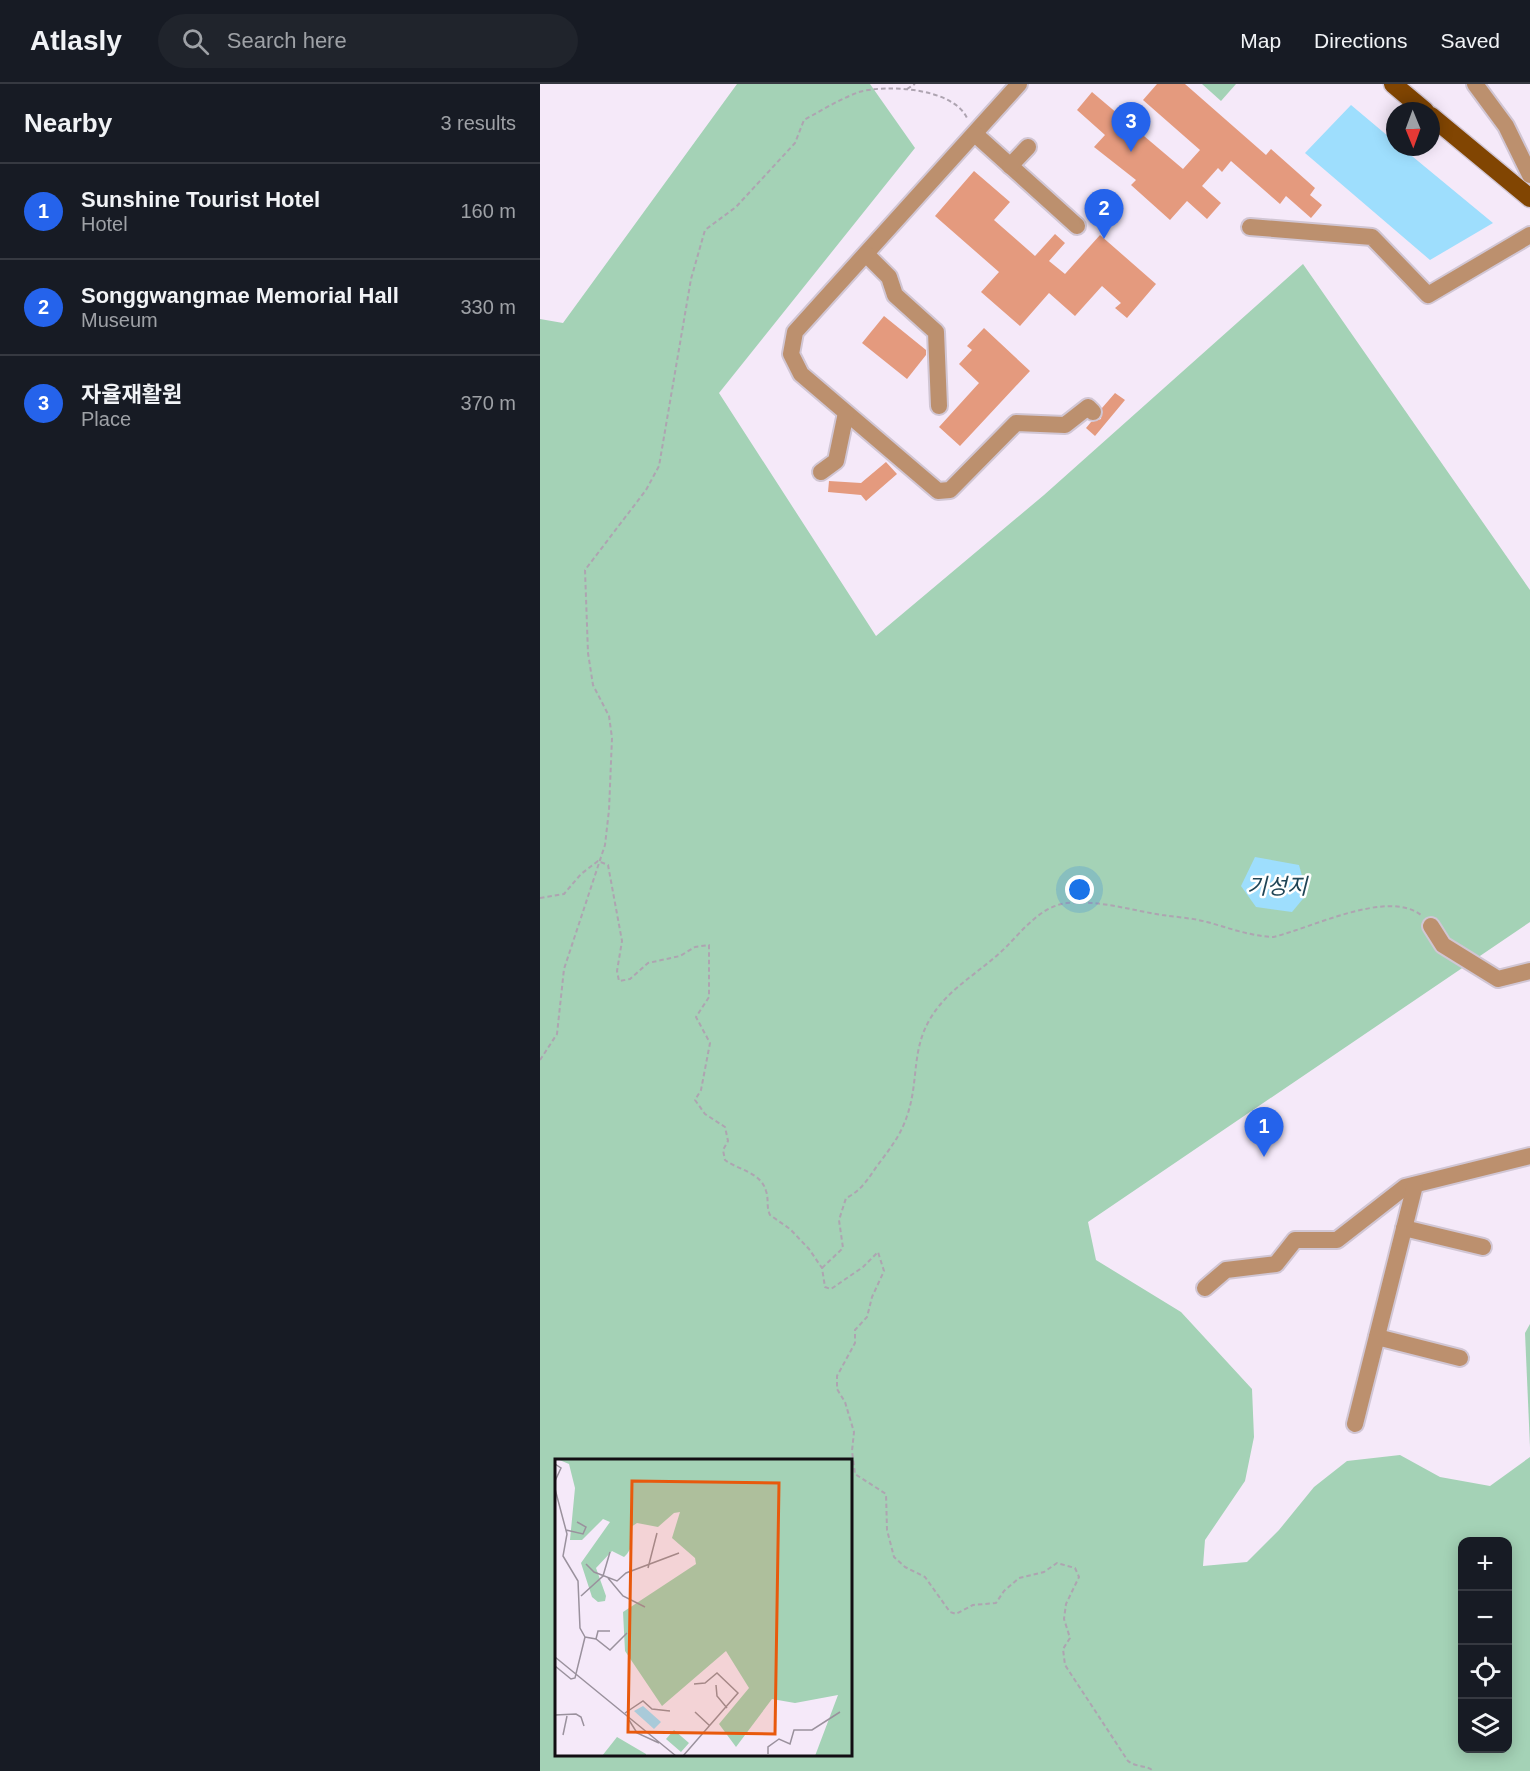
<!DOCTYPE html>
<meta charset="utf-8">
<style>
body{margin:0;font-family:Arial,"Noto Sans KR",sans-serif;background:#20242c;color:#f1f3f6}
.controls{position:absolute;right:18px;bottom:18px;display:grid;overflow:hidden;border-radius:12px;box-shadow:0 3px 15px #0003}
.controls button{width:54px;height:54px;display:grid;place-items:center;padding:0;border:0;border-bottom:2px solid #363941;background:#171b24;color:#f1f3f6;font:30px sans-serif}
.compass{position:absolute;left:846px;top:18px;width:54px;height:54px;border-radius:50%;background:#171b24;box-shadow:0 3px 15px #0003;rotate:179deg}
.you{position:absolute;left:540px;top:806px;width:21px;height:21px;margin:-15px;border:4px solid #fff;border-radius:50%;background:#1a73e8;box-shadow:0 0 0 9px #1a73e833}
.badge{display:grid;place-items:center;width:39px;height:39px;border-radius:50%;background:#2563eb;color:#fff;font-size:20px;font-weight:700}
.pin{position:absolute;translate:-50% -50px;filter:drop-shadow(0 2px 3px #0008)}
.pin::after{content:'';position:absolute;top:32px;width:21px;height:18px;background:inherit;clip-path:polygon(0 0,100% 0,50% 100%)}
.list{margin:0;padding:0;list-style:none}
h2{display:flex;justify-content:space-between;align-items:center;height:78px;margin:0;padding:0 24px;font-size:26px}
h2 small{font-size:20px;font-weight:400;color:#9ea1a6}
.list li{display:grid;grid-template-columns:39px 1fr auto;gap:18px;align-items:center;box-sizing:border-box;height:96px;padding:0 24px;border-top:2px solid #363941}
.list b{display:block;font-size:22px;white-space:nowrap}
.list p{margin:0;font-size:20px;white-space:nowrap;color:#9ea1a6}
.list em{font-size:20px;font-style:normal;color:#9ea1a6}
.icon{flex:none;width:33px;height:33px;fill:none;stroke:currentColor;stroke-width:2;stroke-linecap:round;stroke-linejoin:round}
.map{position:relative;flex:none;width:990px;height:1687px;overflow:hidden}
header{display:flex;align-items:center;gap:36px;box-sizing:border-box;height:84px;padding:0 30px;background:#171b24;border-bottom:2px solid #363941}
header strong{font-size:28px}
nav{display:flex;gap:33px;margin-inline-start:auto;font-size:21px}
.search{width:420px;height:54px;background:#20242c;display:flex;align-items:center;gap:15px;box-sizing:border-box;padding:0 21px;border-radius:33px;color:#9ea1a6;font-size:22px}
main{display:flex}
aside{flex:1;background:#171b24}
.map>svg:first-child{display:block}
</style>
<header>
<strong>Atlasly</strong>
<div class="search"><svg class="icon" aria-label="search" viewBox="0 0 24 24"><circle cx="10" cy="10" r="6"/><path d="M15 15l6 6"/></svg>Search here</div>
<nav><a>Map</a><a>Directions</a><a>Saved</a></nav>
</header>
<main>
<aside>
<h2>Nearby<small>3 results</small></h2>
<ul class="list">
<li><span class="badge">1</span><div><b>Sunshine Tourist Hotel</b><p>Hotel</p></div><em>160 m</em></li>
<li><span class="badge">2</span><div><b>Songgwangmae Memorial Hall</b><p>Museum</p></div><em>330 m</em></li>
<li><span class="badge">3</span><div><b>자율재활원</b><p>Place</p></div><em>370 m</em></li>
</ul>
</aside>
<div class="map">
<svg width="990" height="1687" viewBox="0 0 990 1687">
<rect width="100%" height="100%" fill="#f5e9f9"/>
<g fill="#a4d2b6" fill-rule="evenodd">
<path d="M 197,0 L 330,0 L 375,64 L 179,309 L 336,552 L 504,411 L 763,180 L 990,506 L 990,838 L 548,1138 L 556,1176 L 641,1228 L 712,1305 L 714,1353 L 705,1397 L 665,1456 L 663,1482 L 707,1478 L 739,1446 L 774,1403 L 807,1377 L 860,1371 L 900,1393 L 950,1402 L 990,1373 L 990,1687 L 0,1687 L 0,235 L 23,239 ZM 16,1376 L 310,1376 L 310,1670 L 16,1670 ZM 922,1458 L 968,1458 L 968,1664 L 922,1664 Z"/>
<path d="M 662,0 L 696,0 L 681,17 Z"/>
<path d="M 990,1240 L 990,1363 L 985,1249 Z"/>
</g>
<g fill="#9edefd">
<path d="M 811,21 L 855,58 L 855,63 L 861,63 L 953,139 L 890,176 L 765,69 Z"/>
<path d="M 715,773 L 759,781 L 767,810 L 752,828 L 716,823 L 701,802 Z"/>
</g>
<g fill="#e49a7e">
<path d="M 617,0 L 645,0 L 726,71 L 731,65 L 775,104 L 770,111 L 782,121 L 771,134 L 746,112 L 740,120 L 691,77 L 682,88 L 678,84 L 662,102 L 681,119 L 667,135 L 647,117 L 630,136 L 591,101 L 596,96 L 554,63 L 565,51 L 537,26 L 552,8 L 643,85 L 660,66 L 603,16 Z"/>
<path d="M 434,87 L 470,118 L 454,136 L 495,172 L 515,150 L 525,159 L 509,177 L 525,190 L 560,151 L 616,200 L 587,234 L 575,224 L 581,219 L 562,202 L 535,232 L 509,209 L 480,242 L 441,208 L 459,188 L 395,132 Z"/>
<path d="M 344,232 L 386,266 L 386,271 L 367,295 L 322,259 Z"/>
<path d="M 444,244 L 490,287 L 420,362 L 399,343 L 439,299 L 419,280 L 432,266 L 427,262 Z"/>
<path d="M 575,309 L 585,316 L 555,352 L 546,344 L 551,338 L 561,335 L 562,324 Z"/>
<path d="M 346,378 L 357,390 L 326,417 L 321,411 L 288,408 L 289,397 L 321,399 Z"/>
</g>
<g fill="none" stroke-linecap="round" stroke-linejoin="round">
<defs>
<g id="minor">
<path d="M 479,0 L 255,248 L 251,270 L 261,290 L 398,407 L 410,406 L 476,339 L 525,341 L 548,323 L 553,328"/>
<path d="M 935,0 L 966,42 L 990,91"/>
<path d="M 435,50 L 537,142"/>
<path d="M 470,82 L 488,63"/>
<path d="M 710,143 L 832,153 L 888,211 L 990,151"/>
<path d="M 326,170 L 349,193 L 355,211 L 396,248 L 399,322"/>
<path d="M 281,388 L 296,377 L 306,329"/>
<path d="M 891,842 L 903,861 L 958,895 L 990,887"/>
<path d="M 864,1144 L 943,1163"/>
<path d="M 665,1204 L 686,1186 L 736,1180 L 755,1156 L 797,1156 L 865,1103 L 990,1072"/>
<path d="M 837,1253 L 920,1274"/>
<path d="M 815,1340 L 875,1101"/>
</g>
<g id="major">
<path d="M 853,0 L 885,27"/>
<path d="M 891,32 L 990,114"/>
</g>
</defs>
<use href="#minor" stroke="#d1c6d4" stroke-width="20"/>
<use href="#major" stroke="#d1c6d4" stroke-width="21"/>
<g stroke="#aea4b1" stroke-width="2" stroke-dasharray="4.5 3" stroke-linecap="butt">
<path d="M 367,5 L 375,0"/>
<path d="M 0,814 L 24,810 L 41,790 L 58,777 L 68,781 L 82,857 L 77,887 L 79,897 L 90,895 L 108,879 L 140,872 L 155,863 L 169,861 L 169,913 L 156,933 L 170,959 L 161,1006 L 155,1016 L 165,1030 L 185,1043 L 188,1057 L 183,1066 L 185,1076 C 198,1086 221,1088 226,1107 C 229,1115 226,1123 230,1131 L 250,1145 L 269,1165 L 282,1184 L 285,1203 L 291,1205 L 323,1183 L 338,1168 L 344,1187 L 332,1213 L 327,1233 L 315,1246 L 315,1259 L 297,1292 L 297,1305 L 305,1318 L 314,1348 L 312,1367 L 315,1390 L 346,1410 L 347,1446 L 354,1473 L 365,1483 L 385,1493 L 410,1528 L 416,1530 L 433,1521 L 456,1519 L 464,1507 L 479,1494 L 504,1488 L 517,1479 L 535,1484 L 539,1493 L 526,1520 L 524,1535 L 530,1554 L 523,1565 L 525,1581 L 588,1677 C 597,1684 608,1681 613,1687"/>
<path d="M 0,976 L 17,950 L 24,885 L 65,761 L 69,726 L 72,654 L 69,632 L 53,601 L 48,569 L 45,486 L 106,406 L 119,382 L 151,195 L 165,146 L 196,123 L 255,59 L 264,36 C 282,26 300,15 319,8 C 347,0 413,4 427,34"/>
<path d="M 282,1184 L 303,1164 L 299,1136 L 306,1114 C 321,1107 328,1095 337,1082 C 349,1066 361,1051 367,1032 C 379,998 371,967 390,935 C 408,904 441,888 466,863 C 483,846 501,822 527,819 C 559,816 590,826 622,831 C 636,833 652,834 667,838 C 689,844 710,852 733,853 C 772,844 847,805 881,831"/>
</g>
<use href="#minor" stroke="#bc906e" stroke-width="16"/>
<use href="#major" stroke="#814502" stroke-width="18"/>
</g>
<g text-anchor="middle" stroke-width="5" stroke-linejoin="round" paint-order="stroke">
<g font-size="22" font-style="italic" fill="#204556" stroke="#fff">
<text x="737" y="810">기성지</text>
</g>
</g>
<g transform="translate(15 1375)">
<rect width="297" height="297" fill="#f5e9f9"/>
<path d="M 2,0 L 297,0 L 297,297 L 260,297 L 283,236 L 240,244 L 217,240 L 181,288 L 164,265 L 194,229 L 171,192 L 107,247 L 70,192 L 68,153 L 141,105 L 140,99 L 117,79 L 125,53 L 119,54 L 103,68 L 82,64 L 76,68 L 77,87 L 72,95 L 69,98 L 57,92 L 41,109 L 51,137 L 50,142 L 43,143 L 37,138 L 26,104 L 55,63 L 48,60 L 27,81 L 15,81 L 20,29 L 14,5 ZM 119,271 L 134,284 L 126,293 L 111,280 ZM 62,278 L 91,295 L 91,297 L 47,297 Z" fill="#a4d2b6"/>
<path d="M 88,247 L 106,263 L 99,270 L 79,252 Z" fill="#9edefd"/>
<path fill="none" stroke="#9a919d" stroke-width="1.5" d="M 0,5 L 6,9 L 0,22M 0,30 L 12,75 L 8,97 L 23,122 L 25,169 L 30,178 L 20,219 L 16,220 L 0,207M 11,71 L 28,75 L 31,68 L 22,63M 31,105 L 39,113 L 62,122 L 71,114 L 124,94M 93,109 L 102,74M 53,119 L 68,137 L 90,148M 26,137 L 48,117 L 55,93M 30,178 L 41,180 L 55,191 L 72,174M 41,180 L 43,172 L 55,172M 0,198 L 121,297M 161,226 L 162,237 L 172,249M 140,253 L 155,267M 70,254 L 88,242 L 97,250 L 115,252M 0,256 L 21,255 L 26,258 L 29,267M 74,261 L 82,274 L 104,284M 8,276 L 12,257M 213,295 L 213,288 L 224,280 L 235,285 L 239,271 L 257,271 L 285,253M 128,297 L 183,234 L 162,214 L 150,224 L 139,225"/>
<path fill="#e8590c" fill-opacity="0.15" stroke="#e8590c" stroke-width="3" d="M 77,22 L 224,24 L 220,275 L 73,273 Z"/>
<rect width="297" height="297" fill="none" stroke="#120e13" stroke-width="3"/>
</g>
</svg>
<div class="controls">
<button>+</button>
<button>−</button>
<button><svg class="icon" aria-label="locate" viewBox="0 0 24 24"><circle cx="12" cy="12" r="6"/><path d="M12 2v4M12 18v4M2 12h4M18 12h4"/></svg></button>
<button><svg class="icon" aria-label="layers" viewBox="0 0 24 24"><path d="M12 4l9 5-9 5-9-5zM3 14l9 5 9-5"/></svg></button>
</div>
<svg class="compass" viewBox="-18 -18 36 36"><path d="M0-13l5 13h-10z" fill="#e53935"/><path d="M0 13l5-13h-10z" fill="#9ea1a6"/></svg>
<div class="you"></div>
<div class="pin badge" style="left:724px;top:1073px">1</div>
<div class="pin badge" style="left:564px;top:155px">2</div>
<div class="pin badge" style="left:591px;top:68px">3</div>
</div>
</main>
